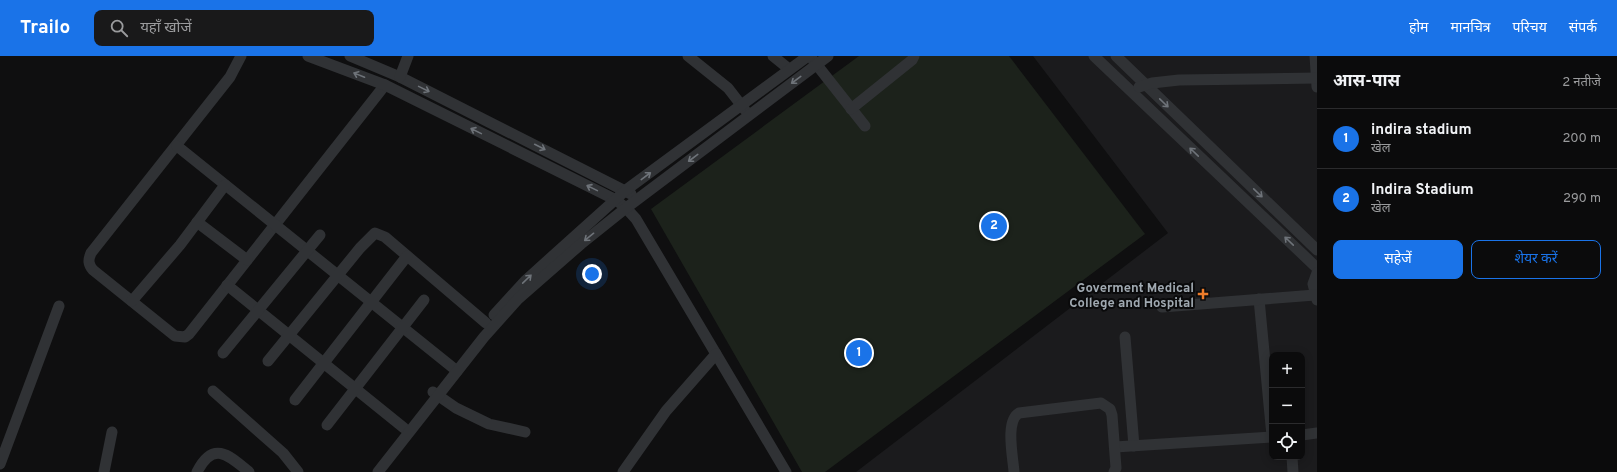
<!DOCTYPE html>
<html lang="hi">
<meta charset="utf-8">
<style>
body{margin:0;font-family:Overpass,"Noto Sans Devanagari",sans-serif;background:#19191a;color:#f1f3f6}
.controls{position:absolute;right:12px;bottom:12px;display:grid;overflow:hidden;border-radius:8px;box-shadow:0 2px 10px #0003}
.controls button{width:36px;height:36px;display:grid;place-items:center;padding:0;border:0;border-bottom:1px solid #2b2b2d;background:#0b0b0c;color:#f1f3f6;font:20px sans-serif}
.you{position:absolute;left:592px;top:218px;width:14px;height:14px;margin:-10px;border:3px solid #fff;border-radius:50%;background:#1a73e8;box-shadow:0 0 0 6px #1a73e833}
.badge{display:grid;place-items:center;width:26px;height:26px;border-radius:50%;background:#1a73e8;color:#fff;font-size:13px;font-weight:700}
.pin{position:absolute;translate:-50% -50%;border:2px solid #fff;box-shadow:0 1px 4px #0006}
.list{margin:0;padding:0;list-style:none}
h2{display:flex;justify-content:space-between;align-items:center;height:52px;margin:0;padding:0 16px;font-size:17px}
h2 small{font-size:13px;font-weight:400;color:#9a9b9d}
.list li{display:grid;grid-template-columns:26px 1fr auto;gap:12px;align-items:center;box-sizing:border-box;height:60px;padding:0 16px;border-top:1px solid #2b2b2d}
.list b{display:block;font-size:15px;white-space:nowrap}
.list p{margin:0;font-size:13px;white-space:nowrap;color:#9a9b9d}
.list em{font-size:13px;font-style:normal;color:#9a9b9d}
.actions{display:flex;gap:8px;padding:12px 16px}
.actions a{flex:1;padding:9px 0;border:1px solid #1a73e8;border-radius:8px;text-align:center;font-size:14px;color:#1a73e8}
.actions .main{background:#1a73e8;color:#fff}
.icon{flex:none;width:22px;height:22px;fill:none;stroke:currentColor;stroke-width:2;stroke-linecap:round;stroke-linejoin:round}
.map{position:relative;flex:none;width:1317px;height:416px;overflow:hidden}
header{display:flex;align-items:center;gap:24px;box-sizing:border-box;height:56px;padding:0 20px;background:#1a73e8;color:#fff}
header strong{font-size:19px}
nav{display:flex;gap:22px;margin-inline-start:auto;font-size:14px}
.search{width:280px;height:36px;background:#19191a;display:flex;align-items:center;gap:10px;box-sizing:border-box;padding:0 14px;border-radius:8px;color:#9a9b9d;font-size:15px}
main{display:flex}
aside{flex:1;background:#0b0b0c}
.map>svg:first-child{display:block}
</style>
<header>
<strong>Trailo</strong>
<div class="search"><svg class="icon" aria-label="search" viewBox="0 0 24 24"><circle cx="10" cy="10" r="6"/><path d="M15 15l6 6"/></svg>यहाँ खोजें</div>
<nav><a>होम</a><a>मानचित्र</a><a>परिचय</a><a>संपर्क</a></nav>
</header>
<main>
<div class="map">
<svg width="1317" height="416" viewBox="0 0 1317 416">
<rect width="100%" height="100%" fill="#0f0f10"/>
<path fill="#1b1b1d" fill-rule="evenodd" d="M 1033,0 L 1317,0 L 1317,416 L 856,416 L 1168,177 ZM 1272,299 L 1302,299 L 1302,401 L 1272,401 Z"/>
<path fill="#1c221b" d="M 859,0 L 1009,0 L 1145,178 L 825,416 L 802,416 L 651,153 Z"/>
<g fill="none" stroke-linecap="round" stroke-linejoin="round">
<g stroke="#303235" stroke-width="11">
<path d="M 241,0 L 230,21 L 91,197 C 88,204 88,208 93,214 L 175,280 L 185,281 L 189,278 L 385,29"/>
<path d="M 308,0 L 385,29 L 616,144 L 626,152 L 636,163 L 786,416"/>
<path d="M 350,0 L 400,21 L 631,138"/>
<path d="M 688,0 L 728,32 L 745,54"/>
<path d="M 773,0 L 789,13"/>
<path d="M 1094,0 L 1317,212"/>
<path d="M 1116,0 L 1317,194"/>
<path d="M 1315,0 L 1317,31"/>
<path d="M 813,4 L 865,70"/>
<path d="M 400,21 L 408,0"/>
<path d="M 1139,31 L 1152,27 L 1179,24 L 1317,22"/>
<path d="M 851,53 L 912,4 L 914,0"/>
<path d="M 177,90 L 457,315"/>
<path d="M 197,166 L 247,204"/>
<path d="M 1317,217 L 1313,228 L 1317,244"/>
<path d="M 227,229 L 404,372"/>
<path d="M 1259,243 L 1272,380"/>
<path d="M 132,245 L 180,189 L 225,129"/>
<path d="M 1162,251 L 1315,239"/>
<path d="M 494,259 L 526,224 L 626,134 L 808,0"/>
<path d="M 1125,281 L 1134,390"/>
<path d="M 223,297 L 320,179"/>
<path d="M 268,305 L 360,192 L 375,177 L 385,181 L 486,267"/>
<path d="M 213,335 L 283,397 L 298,416"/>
<path d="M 433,336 L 456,352 L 489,368 L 525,376"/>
<path d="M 295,344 L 407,200"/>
<path d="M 327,369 L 424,244"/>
<path d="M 1302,379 L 1317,377"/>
<path d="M 1115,391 L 1272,381"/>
<path d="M 1292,401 L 1293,416"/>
<path d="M 0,408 L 59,250"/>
<path d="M 104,416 L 112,376"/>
<path d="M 197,416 C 213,384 229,399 249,416"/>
<path d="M 378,416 L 484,281 L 518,243 L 581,188 L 626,152 L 828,0"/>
<path d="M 623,416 L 666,355 L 716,298"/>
<path d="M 1014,416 C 1013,401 1005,365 1019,357 L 1101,347 L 1110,353 L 1112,359 L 1116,412 L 1114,416"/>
</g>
</g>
<defs><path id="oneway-shaft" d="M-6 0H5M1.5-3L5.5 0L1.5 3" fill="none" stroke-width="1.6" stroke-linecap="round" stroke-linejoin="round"/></defs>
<g stroke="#6e7379">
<use href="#oneway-shaft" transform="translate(359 19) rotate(-158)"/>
<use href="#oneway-shaft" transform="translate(796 24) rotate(143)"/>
<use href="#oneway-shaft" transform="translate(424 33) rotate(26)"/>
<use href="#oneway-shaft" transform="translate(1164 47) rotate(44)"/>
<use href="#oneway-shaft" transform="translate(476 75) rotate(-154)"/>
<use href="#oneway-shaft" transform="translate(540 91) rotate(27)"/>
<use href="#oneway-shaft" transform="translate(1194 96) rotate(-136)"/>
<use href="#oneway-shaft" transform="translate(693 102) rotate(143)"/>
<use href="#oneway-shaft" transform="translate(646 120) rotate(-37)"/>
<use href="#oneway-shaft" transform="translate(592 132) rotate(-154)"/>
<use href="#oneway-shaft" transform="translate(1258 137) rotate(44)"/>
<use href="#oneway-shaft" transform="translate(589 181) rotate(141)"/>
<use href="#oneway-shaft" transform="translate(1289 185) rotate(-136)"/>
<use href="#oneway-shaft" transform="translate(527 223) rotate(-44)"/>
</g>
<path fill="#ec7c2b" stroke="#0a0a0b" stroke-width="1.5" d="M1201 232h4v4h4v4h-4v4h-4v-4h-4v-4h4z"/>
<g text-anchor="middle" stroke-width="4" stroke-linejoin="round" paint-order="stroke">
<g font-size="13" font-weight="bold" fill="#a0a9b1" stroke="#0a0a0b" text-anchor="end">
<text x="1194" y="236">Goverment Medical<tspan x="1194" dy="15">College and Hospital</tspan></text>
</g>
</g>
</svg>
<div class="controls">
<button>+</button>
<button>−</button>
<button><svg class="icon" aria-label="locate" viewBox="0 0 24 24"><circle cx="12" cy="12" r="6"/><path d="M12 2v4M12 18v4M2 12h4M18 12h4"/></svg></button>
</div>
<div class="you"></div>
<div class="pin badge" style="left:859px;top:297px">1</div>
<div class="pin badge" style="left:994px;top:170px">2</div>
</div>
<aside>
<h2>आस-पास<small>2 नतीजे</small></h2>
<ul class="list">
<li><span class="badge">1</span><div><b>indira stadium</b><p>खेल</p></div><em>200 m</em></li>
<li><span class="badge">2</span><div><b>Indira Stadium</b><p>खेल</p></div><em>290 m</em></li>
</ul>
<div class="actions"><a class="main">सहेजें</a><a>शेयर करें</a></div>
</aside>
</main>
